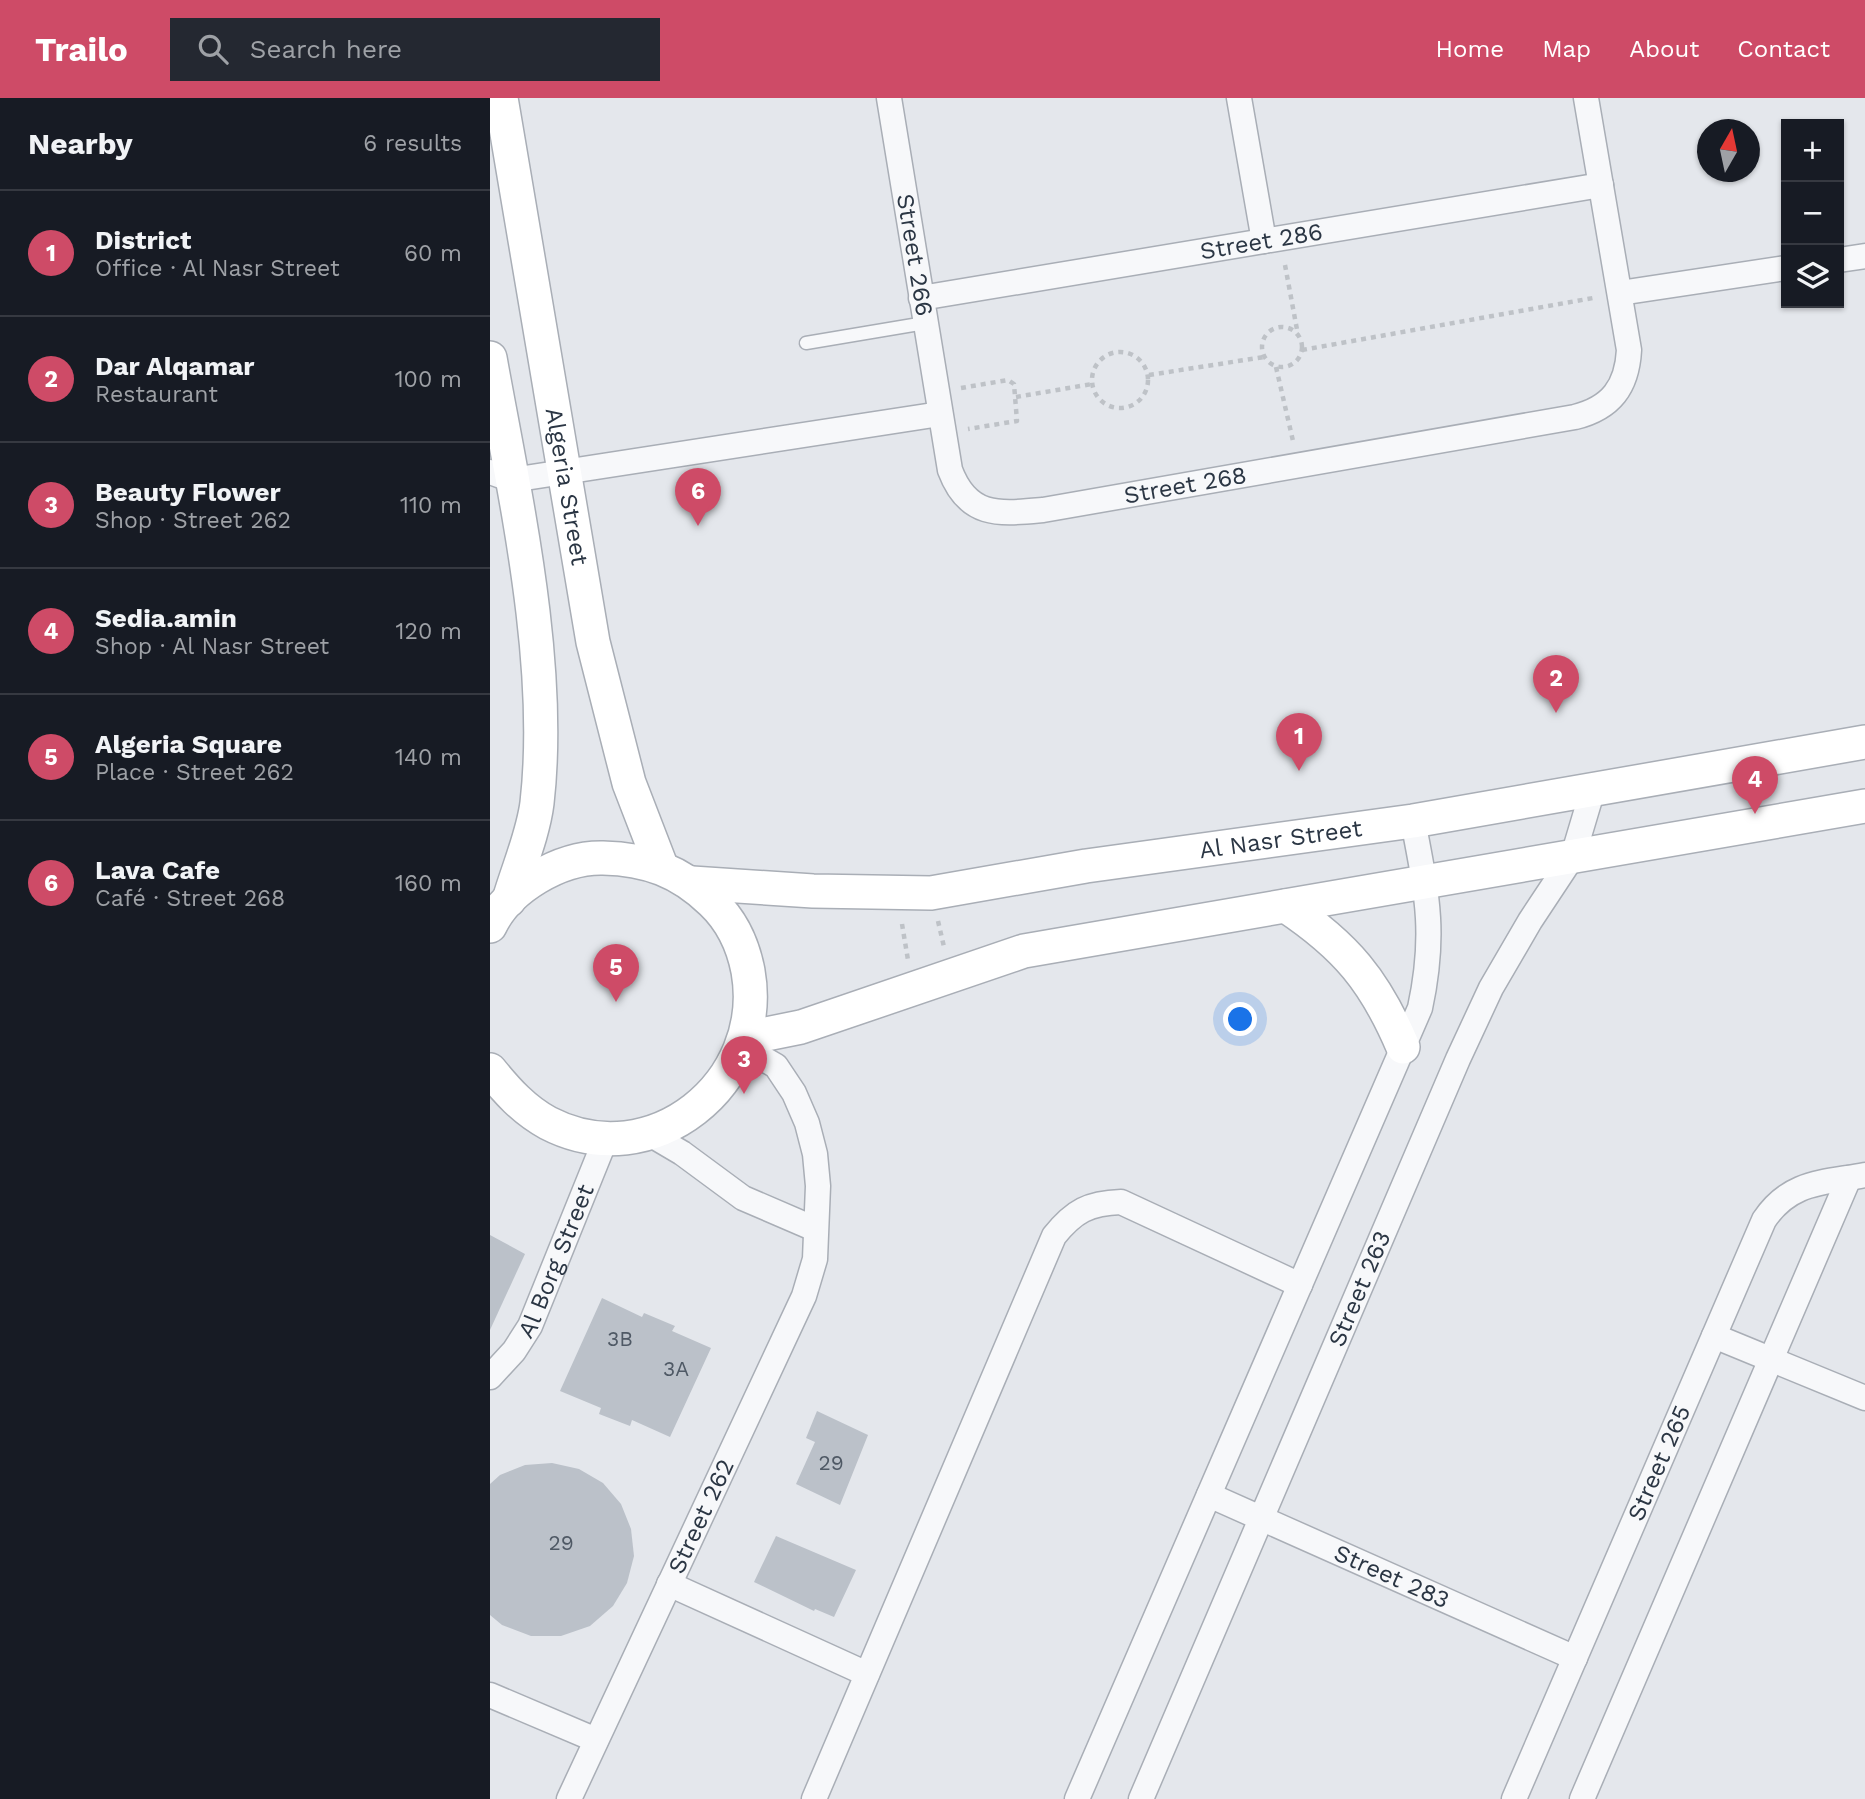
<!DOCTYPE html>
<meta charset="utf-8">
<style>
body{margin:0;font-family:"Work Sans",sans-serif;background:#242831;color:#f1f3f6}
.controls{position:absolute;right:21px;top:21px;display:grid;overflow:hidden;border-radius:0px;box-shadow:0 2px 5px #0004}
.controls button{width:63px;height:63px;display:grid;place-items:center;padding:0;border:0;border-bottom:2px solid #363941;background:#171b24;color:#f1f3f6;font:35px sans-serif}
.compass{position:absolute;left:1207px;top:21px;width:63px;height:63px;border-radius:50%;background:#171b24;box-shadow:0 2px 5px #0004;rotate:9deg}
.you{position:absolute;left:751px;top:922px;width:24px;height:24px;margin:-18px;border:5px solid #fff;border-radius:50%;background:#1a73e8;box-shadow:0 0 0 10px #1a73e833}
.badge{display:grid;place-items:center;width:46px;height:46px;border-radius:50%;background:#ce4b67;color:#fff;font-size:23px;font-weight:700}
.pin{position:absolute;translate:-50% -58px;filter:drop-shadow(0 2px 4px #0008)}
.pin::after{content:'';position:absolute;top:37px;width:24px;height:21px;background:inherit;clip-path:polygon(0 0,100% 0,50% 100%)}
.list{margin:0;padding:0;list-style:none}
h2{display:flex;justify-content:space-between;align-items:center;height:91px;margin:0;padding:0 28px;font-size:30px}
h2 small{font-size:23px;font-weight:400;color:#9ea1a6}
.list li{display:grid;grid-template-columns:46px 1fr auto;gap:21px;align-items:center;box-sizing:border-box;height:126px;padding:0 28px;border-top:2px solid #363941}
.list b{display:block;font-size:26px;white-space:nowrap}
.list p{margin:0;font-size:23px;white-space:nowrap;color:#9ea1a6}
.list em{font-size:23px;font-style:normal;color:#9ea1a6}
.icon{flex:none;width:38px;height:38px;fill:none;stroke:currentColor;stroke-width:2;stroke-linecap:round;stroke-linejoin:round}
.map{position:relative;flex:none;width:1375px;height:1701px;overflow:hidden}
header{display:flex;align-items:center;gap:42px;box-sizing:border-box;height:98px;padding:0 35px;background:#ce4b67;color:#fff}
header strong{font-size:33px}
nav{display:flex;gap:38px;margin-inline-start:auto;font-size:24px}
.search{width:490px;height:63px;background:#242831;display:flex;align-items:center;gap:18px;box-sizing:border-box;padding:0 24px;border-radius:0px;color:#9ea1a6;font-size:26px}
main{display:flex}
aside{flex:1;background:#171b24}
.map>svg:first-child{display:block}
</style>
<header>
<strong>Trailo</strong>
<div class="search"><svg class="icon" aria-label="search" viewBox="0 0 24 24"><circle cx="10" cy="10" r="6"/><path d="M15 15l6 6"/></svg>Search here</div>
<nav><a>Home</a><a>Map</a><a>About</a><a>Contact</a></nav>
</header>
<main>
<aside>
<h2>Nearby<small>6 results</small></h2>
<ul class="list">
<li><span class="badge">1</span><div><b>District</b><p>Office · Al Nasr Street</p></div><em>60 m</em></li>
<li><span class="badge">2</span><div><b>Dar Alqamar</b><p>Restaurant</p></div><em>100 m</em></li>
<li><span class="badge">3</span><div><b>Beauty Flower</b><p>Shop · Street 262</p></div><em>110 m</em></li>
<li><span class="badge">4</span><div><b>Sedia.amin</b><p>Shop · Al Nasr Street</p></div><em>120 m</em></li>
<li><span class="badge">5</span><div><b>Algeria Square</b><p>Place · Street 262</p></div><em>140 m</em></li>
<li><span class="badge">6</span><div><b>Lava Cafe</b><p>Café · Street 268</p></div><em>160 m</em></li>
</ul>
</aside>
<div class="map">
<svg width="1375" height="1701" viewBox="0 0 1375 1701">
<rect width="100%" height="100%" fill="#e4e7ec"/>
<g fill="#bbc1c9">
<path d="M 0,1137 L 35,1156 L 0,1232 Z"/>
<path d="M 112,1200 L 152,1219 L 154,1215 L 185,1228 L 182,1233 L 221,1250 L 180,1339 L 142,1322 L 140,1328 L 109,1316 L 111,1310 L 70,1293 Z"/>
<path d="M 327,1313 L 378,1337 L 350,1407 L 306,1386 L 325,1344 L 316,1340 Z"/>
<path d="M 62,1365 L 89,1371 L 113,1385 L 131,1406 L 141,1431 L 144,1458 L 137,1485 L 123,1508 L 100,1528 L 71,1538 L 41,1538 L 12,1527 L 0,1517 L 0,1386 L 10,1377 L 35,1367 Z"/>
<path d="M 286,1438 L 366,1472 L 344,1519 L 325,1511 L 324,1513 L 264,1484 Z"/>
</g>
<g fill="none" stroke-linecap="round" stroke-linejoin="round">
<defs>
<path id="lane" d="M 316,245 L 435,225"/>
<g id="street">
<path id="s1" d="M 399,0 L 460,372 C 478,420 509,416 553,412 L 1085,319 C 1121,310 1137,289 1139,252 L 1096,0"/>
<path d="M 749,0 L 774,143"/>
<path d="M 1349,162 L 1375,158"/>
<path d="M 1130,195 L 1296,170"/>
<path id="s2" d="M 431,200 L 1111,87"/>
<path d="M 0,374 L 22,382 L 450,316"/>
<path d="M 158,1035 L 192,1055 L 253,1100 L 325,1131"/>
<path d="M 1224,1238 L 1375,1300"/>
<path id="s3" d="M 0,1279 L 24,1253 L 40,1228 L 116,1040"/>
<path id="s4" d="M 719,1397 L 1085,1560"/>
<path d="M 179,1486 L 377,1576"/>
<path d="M 0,1597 L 106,1642"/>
<path id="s5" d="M 79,1701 L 314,1198 L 325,1161 L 328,1088 L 325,1056 L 317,1025 L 304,995 L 286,968 L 253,949"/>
<path d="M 324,1701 L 564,1138 C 584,1113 599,1105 631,1104 L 810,1187"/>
<path d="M 587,1701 L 930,910 C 946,836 937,796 923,723"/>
<path id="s6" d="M 651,1701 L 968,961 L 1001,890 L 1040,823 L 1083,758 L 1103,691"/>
<path id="s7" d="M 1024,1701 L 1274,1122 C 1300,1083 1333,1085 1375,1077"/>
<path d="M 1092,1701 L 1359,1080"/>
</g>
<g id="secondary">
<path id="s8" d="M 11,0 L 103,544 L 139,685 L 171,768"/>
<path d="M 0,260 C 25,399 63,565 47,705 C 43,737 28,771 19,802"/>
<path id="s9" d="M 202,785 L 323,793 L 441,795 L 596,768 L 923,723 L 1375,644"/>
<path d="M 796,808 C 856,848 885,883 913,949"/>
<path d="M 0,828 C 18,790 70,759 113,760 C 157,761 190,773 222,804 C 241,822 253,847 258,873 C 278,985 162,1079 58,1025 C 34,1012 17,993 0,972"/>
<path d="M 256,940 L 311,929 L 534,853 L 1375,708"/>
</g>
</defs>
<use href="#lane" stroke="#a9aeb6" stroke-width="15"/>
<use href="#street" stroke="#a9aeb6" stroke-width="27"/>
<use href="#secondary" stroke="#a9aeb6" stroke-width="36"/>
<g stroke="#bec2c7" stroke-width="4.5" stroke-dasharray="5 5" stroke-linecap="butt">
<path d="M 795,167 L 808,237"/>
<circle cx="792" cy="249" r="20"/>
<path d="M 812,252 L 1103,200"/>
<circle cx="630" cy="282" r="28"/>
<path d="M 786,269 L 803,343"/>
<path d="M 659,277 L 774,259"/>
<path d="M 471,290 L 518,282 L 524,286 L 527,323 L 478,331"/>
<path d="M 526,299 L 602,286"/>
<path d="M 448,823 L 454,849"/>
<path d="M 412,826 L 418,862"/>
</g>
<use href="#lane" stroke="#f7f8fa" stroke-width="12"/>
<use href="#street" stroke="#f7f8fa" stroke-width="24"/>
<use href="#secondary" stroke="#fff" stroke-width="33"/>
</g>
<g text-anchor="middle" stroke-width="6" stroke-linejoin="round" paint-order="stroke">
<g font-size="21" fill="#4f5965">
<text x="130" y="1248">3B</text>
<text x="186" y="1278">3A</text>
<text x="341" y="1372">29</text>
<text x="71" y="1452">29</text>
</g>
<g font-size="24" fill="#2b3644" stroke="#f4f6f9">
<text dy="8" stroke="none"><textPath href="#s2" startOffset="345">Street 286</textPath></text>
<text dy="8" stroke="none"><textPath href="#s1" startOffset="159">Street 266</textPath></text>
<text dy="8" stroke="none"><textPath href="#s8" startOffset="394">Algeria Street</textPath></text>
<text dy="8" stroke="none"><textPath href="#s1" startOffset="634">Street 268</textPath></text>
<text dy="8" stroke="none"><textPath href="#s9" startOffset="593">Al Nasr Street</textPath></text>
<text dy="8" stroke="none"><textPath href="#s3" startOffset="135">Al Borg Street</textPath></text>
<text dy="8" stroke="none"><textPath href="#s6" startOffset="555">Street 263</textPath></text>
<text dy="8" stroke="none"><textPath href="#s7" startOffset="366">Street 265</textPath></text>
<text dy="8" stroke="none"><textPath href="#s5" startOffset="312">Street 262</textPath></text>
<text dy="8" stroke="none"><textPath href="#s4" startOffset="200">Street 283</textPath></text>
</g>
</g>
</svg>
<div class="controls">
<button>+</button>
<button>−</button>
<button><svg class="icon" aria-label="layers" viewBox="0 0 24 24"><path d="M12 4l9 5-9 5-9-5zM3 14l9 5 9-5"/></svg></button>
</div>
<svg class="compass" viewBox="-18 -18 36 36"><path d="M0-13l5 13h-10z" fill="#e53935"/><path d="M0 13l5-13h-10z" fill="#9ea1a6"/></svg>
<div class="you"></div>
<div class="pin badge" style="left:809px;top:673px">1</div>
<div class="pin badge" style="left:1066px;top:615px">2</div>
<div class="pin badge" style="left:254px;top:996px">3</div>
<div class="pin badge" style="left:1265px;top:716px">4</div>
<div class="pin badge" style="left:126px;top:904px">5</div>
<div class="pin badge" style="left:208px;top:428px">6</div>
</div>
</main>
